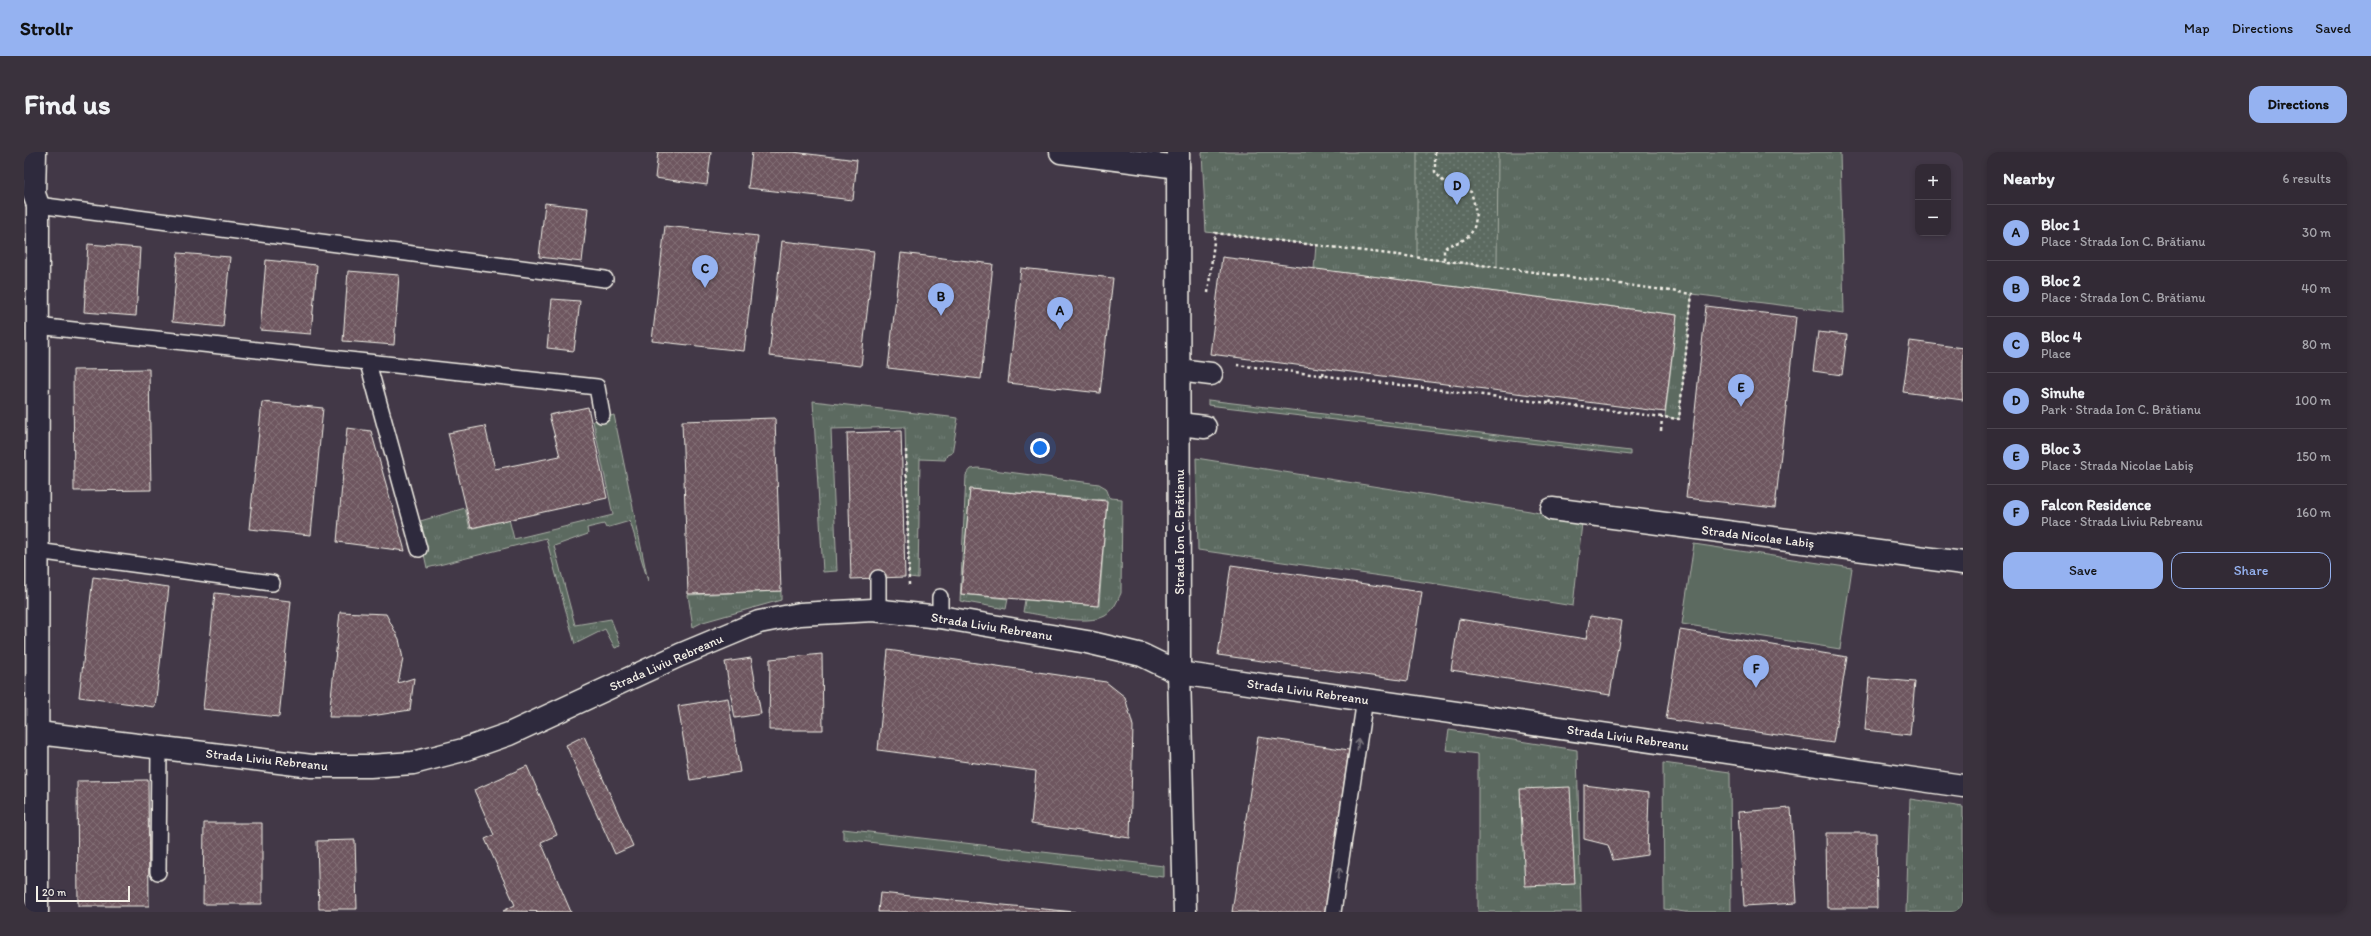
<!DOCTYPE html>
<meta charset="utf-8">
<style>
body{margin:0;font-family:Itim,sans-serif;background:#3a323d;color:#f1f3f6}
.controls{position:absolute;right:12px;top:12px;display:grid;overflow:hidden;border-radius:8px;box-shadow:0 2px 6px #0003}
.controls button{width:36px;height:36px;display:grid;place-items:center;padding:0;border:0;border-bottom:1px solid #4d4650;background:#322a35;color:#f1f3f6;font:20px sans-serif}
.scale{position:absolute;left:12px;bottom:10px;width:94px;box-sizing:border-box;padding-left:4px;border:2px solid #f4f1e8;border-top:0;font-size:11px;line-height:14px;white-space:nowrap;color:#f4f1e8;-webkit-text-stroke:3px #2f2a3d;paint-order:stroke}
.you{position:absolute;left:1016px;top:296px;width:14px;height:14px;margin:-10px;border:3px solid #fff;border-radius:50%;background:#1a73e8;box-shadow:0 0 0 6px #1a73e833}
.badge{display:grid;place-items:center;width:26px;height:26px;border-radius:50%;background:#95b2f1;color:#111;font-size:13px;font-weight:700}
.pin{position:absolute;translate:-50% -33px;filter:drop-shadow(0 1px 2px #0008)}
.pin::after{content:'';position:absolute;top:21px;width:14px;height:12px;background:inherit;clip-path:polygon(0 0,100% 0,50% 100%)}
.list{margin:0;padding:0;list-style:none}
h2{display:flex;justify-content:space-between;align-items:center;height:52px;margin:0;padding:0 16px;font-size:17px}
h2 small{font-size:13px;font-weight:400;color:#a8a7ad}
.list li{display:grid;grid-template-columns:26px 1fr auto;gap:12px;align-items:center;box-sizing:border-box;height:56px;padding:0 16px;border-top:1px solid #4d4650}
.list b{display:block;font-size:15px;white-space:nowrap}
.list p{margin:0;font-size:13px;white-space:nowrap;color:#a8a7ad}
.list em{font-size:13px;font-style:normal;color:#a8a7ad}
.actions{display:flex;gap:8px;padding:12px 16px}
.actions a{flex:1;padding:9px 0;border:1px solid #95b2f1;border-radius:12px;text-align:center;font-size:14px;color:#95b2f1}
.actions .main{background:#95b2f1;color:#111}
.map{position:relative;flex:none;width:1939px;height:760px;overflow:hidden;border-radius:12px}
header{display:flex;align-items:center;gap:24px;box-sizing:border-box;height:56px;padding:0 20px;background:#95b2f1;color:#111}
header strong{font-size:19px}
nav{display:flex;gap:22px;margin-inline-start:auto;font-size:14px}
.intro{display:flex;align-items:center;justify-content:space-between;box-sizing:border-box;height:96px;padding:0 24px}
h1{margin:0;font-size:28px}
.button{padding:10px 18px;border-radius:12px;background:#95b2f1;color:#111;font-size:14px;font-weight:700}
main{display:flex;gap:24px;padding:0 24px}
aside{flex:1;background:#322a35;border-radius:12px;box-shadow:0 2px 6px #0003}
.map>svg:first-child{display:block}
</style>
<header>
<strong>Strollr</strong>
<nav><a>Map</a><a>Directions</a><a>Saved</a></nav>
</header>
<div class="intro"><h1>Find us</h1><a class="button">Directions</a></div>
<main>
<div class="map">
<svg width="1939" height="760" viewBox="0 0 1939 760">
<defs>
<pattern id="grass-tufts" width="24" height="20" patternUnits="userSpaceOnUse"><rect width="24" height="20" fill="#5b6a61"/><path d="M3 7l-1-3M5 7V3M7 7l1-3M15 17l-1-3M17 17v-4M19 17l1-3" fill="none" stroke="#738078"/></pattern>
<pattern id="park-dots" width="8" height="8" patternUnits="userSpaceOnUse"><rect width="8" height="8" fill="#5b6a61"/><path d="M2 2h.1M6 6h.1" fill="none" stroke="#738078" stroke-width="1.8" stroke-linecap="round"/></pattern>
<pattern id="building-cross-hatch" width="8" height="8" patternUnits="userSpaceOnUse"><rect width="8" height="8" fill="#6e575f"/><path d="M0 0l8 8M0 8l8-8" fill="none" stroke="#837076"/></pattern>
</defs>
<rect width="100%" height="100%" fill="#423847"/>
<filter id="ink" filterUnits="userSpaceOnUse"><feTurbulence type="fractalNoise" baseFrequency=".025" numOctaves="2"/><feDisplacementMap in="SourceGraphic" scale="8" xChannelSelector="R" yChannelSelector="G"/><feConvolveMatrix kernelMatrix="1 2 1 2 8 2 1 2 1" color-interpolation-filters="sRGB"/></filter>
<g filter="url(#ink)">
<g fill="url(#grass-tufts)" stroke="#a8aea4">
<path d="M 1178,0 L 1816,0 L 1820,161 L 1668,142 L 1655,267 L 1641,265 L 1653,163 L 1290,117 L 1292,93 L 1182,80 Z"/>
<path d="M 1184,248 L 1606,299 L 1606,303 L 1184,253 Z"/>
<path d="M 789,249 L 934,266 L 928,301 L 923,303 L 921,308 L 896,307 L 894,426 L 885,425 L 881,275 L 807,277 L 813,419 L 799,420 Z"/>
<path d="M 590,263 L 624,429 L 606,369 L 582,376 L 580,372 L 563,376 L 564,382 L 530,394 L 551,473 L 587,467 L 597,494 L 591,496 L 581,477 L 551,492 L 522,386 L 403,416 L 393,370 L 441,356 L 446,377 L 485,367 L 490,387 L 589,363 L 569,269 Z"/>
<path d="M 1172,306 L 1506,359 L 1558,371 L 1549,454 L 1413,432 L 1174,398 Z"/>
<path d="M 954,316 L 1075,332 L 1082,336 L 1086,346 L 1098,347 L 1097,441 C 1093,450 1089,459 1081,464 C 1062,474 1020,463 999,460 L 1001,448 L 1075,454 L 1083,348 L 946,337 L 937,442 L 984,447 L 982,457 L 936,449 L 942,323 L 947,317 Z"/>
<path d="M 757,439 L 757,448 L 679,470 L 669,475 L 664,443 Z"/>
<path d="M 1425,578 L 1553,598 L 1557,760 L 1454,760 L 1454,602 L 1422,598 Z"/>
<path d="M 1639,611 L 1706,620 L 1707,760 L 1661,760 L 1640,757 Z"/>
<path d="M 1886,647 L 1939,655 L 1939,760 L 1882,760 Z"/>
<path d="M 819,677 L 1140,714 L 1140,725 L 819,687 Z"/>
</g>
<path fill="url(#park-dots)" stroke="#a8aea4" d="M 1393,0 L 1474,0 L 1473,115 L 1393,106 Z"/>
<path fill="#5b6a61" stroke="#a8aea4" d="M 1670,392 L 1828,416 L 1816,497 L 1658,472 Z"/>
<g fill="url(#building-cross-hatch)" stroke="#f4f1e8">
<path d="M 634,0 L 687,0 L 683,33 L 631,26 Z"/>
<path d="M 728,0 L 769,0 L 833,8 L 829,48 L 724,36 Z"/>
<path d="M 521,51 L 564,56 L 558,110 L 515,105 Z"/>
<path d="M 641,74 L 734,84 L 720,199 L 628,189 Z"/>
<path d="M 758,89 L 850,99 L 837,214 L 745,204 Z"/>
<path d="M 64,92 L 116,96 L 112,164 L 60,160 Z"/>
<path d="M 154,101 L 206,105 L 199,175 L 148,170 Z"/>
<path d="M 877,101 L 969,112 L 957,227 L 864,216 Z"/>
<path d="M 1198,105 L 1653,163 L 1641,260 L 1186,202 Z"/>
<path d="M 242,108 L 293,113 L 287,182 L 236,178 Z"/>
<path d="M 997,116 L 1089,126 L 1076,241 L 984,231 Z"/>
<path d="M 324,119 L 375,123 L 370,193 L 319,189 Z"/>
<path d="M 528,147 L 556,149 L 550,199 L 523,196 Z"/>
<path d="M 1682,154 L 1772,165 L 1751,356 L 1662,346 Z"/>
<path d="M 1794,180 L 1823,183 L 1818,223 L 1789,219 Z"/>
<path d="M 1886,189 L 1939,196 L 1939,248 L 1879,240 Z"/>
<path d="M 125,217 L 127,338 L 50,339 L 49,218 Z"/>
<path d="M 238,250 L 299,256 L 287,383 L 225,377 Z"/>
<path d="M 564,255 L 583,346 L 447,376 L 424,281 L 461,274 L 471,317 L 536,304 L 525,263 Z"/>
<path d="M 751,266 L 757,439 L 664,442 L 658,269 Z"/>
<path d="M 323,276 L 347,279 L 381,399 L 313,390 Z"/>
<path d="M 877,279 L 881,425 L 827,427 L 823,281 Z"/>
<path d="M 946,337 L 1083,349 L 1074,454 L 937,442 Z"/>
<path d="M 1207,413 L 1398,440 L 1384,529 L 1194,503 Z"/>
<path d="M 69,425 L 145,435 L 131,555 L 55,545 Z"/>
<path d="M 191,441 L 267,449 L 255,565 L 179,557 Z"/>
<path d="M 316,460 L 362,462 L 375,487 L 379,507 L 374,531 L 390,526 L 386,558 L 341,565 L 305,565 Z"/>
<path d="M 1566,464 L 1598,469 L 1586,543 L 1427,518 L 1435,467 L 1562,487 Z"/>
<path d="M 1656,478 L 1823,505 L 1809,591 L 1642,567 Z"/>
<path d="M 864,498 L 1082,530 L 1101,545 L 1109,574 L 1106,686 L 1007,672 L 1012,619 L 854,598 Z"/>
<path d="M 798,502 L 799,578 L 745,578 L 746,507 Z"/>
<path d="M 727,506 L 737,562 L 711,566 L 701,510 Z"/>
<path d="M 1845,526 L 1891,530 L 1886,583 L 1841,578 Z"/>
<path d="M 704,546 L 716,620 L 666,628 L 654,554 Z"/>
<path d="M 560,584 L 609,694 L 591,702 L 542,593 Z"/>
<path d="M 1234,585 L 1325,598 L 1301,760 L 1208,760 Z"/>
<path d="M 503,614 L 533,683 L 517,690 L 547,760 L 479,759 L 491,753 L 461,687 L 470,683 L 450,638 Z"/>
<path d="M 124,628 L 125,754 L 54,754 L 53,629 Z"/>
<path d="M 1560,633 L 1625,641 L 1623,703 L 1589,708 L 1584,693 L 1560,687 Z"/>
<path d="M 1546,635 L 1551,732 L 1501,734 L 1496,637 Z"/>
<path d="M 1767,656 L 1773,751 L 1720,754 L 1714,660 Z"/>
<path d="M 180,671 L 238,671 L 238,752 L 179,752 Z"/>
<path d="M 1802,681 L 1852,681 L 1853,756 L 1803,756 Z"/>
<path d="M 331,688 L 333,757 L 295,757 L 293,689 Z"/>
<path d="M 856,741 L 1051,760 L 854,760 Z"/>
</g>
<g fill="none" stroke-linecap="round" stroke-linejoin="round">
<defs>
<g id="service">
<path d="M 14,53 L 581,127"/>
<path d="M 13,174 L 573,235 L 578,263"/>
<path d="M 344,211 L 395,397"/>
<path d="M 13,399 L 248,431"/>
<path d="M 854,426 L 854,459"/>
<path d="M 916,465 L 916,445"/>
<path d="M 134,720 L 135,595"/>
<path d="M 1309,760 L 1341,547"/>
</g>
<g id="minor">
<path d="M 11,0 L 10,42 L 14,53 L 13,760"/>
<path d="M 1037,0 L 1154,15"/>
<path d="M 1155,218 L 1187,222"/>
<path d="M 1155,272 L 1181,275"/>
<path d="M 1528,357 L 1939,411"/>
<path d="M 14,581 L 288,614 L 346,614 L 389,611 L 439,598 L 485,582 L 656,503 L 735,470 L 776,462 L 849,458 L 916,465 L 1063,490 L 1118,503 L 1155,521 L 1939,634"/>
</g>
<path id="tertiary" d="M 1154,0 L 1155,521 L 1161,760"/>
</defs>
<use href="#service" stroke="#f4f1e8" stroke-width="18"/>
<use href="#minor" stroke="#f4f1e8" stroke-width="25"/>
<use href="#tertiary" stroke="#f4f1e8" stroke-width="25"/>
<g stroke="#f4f1e8" stroke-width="2.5" stroke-dasharray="3 3" stroke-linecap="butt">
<path d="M 1411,0 L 1411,20 L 1419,29 L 1447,40 C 1452,56 1457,78 1439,88 C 1432,92 1426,91 1420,97 L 1420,108"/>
<path d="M 1184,141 L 1191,81 L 1473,115 L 1668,142 L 1655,267 L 1213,213"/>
<path d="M 1299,223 L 1300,217"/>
<path d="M 1526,251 L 1528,246"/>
<path d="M 1637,279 L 1638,265"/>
<path d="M 882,298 L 885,433"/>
</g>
<use href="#service" stroke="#2f2a3d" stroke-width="15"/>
<use href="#minor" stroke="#2f2a3d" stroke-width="22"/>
<use href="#tertiary" stroke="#2f2a3d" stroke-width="22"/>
</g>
<defs><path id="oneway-shaft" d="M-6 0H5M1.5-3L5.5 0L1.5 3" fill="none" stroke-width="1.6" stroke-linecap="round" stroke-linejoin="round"/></defs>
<g stroke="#747079">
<use href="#oneway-shaft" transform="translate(1334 593) rotate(-82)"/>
<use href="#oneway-shaft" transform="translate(1315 721) rotate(-82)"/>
</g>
</g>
<g text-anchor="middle" stroke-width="3" stroke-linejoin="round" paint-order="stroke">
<g font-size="13" fill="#f4f1e8" stroke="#2f2a3d">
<text transform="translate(1155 380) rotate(-90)" y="5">Strada Ion C. Brătianu</text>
<text transform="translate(1734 384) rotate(7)" y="5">Strada Nicolae Labiș</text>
<text transform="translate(968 474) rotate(9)" y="5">Strada Liviu Rebreanu</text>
<text transform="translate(642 510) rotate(-24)" y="5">Strada Liviu Rebreanu</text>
<text transform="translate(1284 539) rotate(8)" y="5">Strada Liviu Rebreanu</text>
<text transform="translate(1604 585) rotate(8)" y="5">Strada Liviu Rebreanu</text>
<text transform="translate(243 607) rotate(6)" y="5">Strada Liviu Rebreanu</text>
</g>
</g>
</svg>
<div class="controls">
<button>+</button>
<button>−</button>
</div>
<div class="scale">20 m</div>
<div class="you"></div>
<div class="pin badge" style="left:1036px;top:178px">A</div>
<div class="pin badge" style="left:917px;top:164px">B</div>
<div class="pin badge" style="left:681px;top:136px">C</div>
<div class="pin badge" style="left:1433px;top:53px">D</div>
<div class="pin badge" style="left:1717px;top:255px">E</div>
<div class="pin badge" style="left:1732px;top:536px">F</div>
</div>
<aside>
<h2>Nearby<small>6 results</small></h2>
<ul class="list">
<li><span class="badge">A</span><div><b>Bloc 1</b><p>Place · Strada Ion C. Brătianu</p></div><em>30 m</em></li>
<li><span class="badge">B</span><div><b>Bloc 2</b><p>Place · Strada Ion C. Brătianu</p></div><em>40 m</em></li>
<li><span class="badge">C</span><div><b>Bloc 4</b><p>Place</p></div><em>80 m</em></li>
<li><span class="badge">D</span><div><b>Sinuhe</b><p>Park · Strada Ion C. Brătianu</p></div><em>100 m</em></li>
<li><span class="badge">E</span><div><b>Bloc 3</b><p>Place · Strada Nicolae Labiș</p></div><em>150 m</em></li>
<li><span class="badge">F</span><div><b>Falcon Residence</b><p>Place · Strada Liviu Rebreanu</p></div><em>160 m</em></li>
</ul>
<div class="actions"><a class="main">Save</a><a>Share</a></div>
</aside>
</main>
